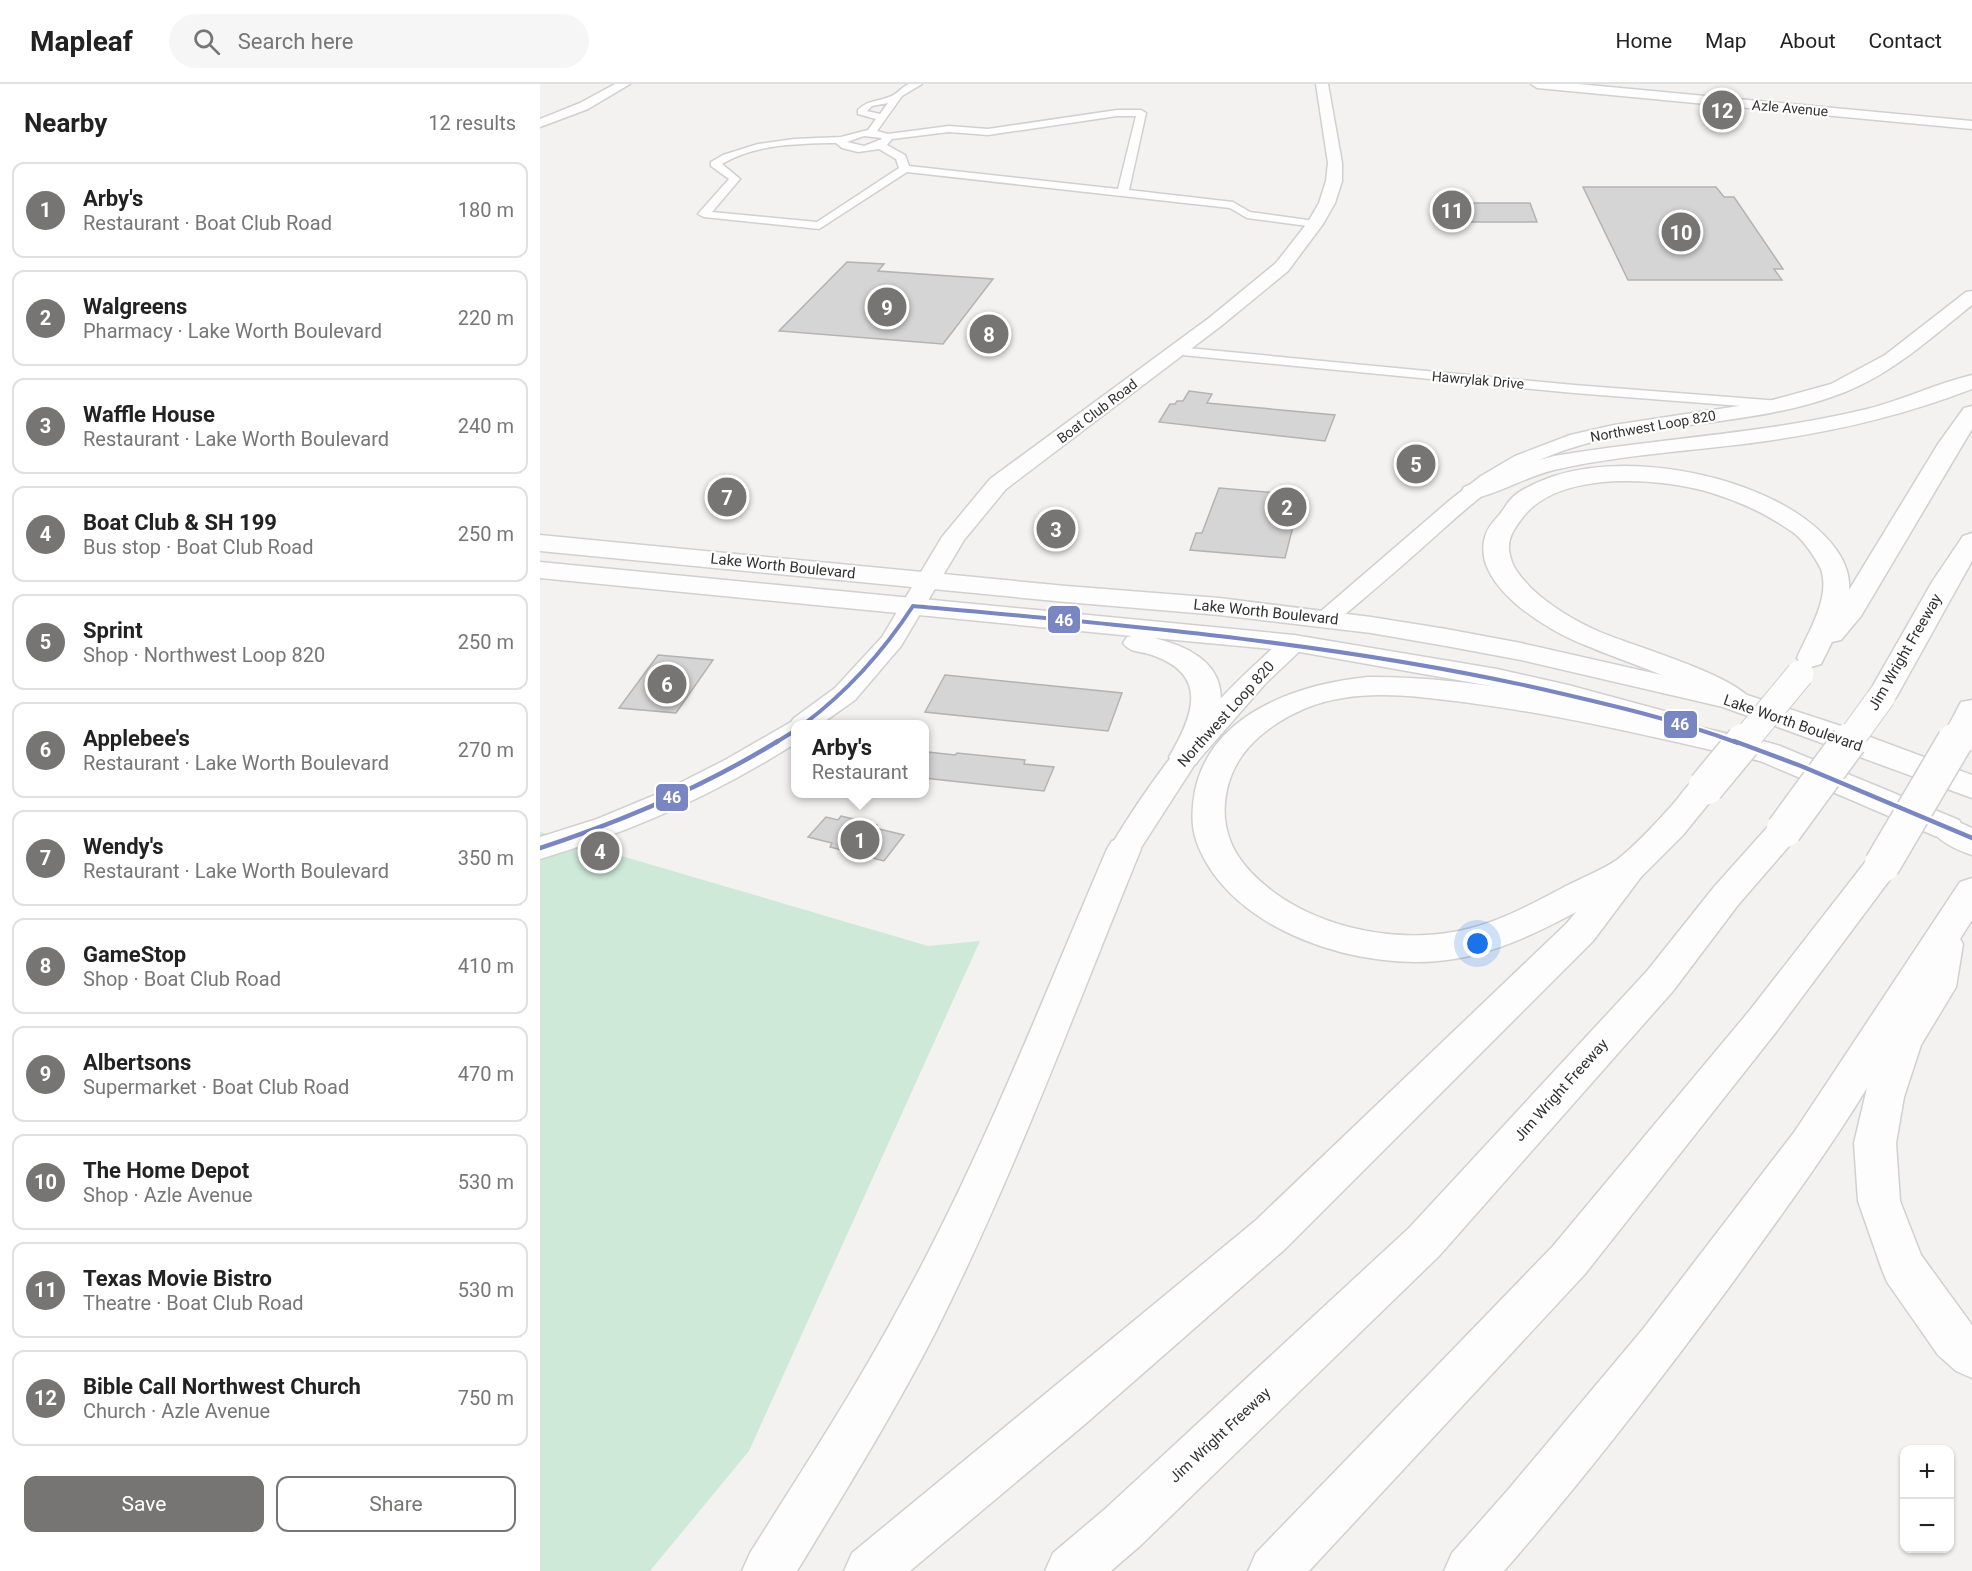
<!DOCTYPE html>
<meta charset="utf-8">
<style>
body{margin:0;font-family:Roboto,sans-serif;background:#f6f6f6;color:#222}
.controls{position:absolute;right:18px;bottom:18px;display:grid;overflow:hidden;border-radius:12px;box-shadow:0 2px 4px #0004}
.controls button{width:54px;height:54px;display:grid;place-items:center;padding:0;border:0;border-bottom:2px solid #e0e0e0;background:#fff;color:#222;font:30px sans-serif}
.you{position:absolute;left:938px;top:860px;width:21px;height:21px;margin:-15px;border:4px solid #fff;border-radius:50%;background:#1a73e8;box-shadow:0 0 0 9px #1a73e833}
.badge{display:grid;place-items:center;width:39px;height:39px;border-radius:50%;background:#767574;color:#fff;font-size:20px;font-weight:700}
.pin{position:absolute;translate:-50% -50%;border:3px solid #fff;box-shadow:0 2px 6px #0006}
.popup{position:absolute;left:251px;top:636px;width:138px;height:78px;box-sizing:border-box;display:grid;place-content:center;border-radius:12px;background:#fff;filter:drop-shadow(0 2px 4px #0005);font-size:20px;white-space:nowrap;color:#767676}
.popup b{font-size:22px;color:#222}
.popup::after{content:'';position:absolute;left:50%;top:100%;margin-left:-12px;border:12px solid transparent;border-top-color:#fff}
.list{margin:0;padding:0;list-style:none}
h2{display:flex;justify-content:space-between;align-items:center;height:78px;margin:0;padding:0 24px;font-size:26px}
h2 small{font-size:20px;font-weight:400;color:#767676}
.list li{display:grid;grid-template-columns:39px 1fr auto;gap:18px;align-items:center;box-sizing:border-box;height:96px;margin:0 12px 12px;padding:0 12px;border:2px solid #e0e0e0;border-radius:12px}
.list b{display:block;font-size:22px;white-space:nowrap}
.list p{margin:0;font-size:20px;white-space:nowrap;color:#767676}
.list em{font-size:20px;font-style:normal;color:#767676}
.actions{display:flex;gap:12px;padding:18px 24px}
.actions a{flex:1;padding:14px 0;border:2px solid #767574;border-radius:12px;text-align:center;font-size:21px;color:#767574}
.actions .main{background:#767574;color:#fff}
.icon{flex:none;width:33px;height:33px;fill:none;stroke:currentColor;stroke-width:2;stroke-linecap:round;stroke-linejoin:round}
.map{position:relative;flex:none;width:1432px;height:1487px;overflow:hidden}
header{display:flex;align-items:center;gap:36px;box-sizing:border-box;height:84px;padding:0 30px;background:#fff;border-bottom:2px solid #e0e0e0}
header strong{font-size:28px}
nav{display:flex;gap:33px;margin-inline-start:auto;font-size:21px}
.search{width:420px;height:54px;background:#f6f6f6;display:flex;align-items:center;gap:15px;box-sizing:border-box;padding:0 21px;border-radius:33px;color:#767676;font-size:22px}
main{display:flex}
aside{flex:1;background:#fff}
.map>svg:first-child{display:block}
</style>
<header>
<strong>Mapleaf</strong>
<div class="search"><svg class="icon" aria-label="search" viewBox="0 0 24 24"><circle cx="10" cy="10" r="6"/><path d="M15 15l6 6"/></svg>Search here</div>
<nav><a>Home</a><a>Map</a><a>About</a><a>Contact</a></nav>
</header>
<main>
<aside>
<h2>Nearby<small>12 results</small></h2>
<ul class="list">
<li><span class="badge">1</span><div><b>Arby's</b><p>Restaurant · Boat Club Road</p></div><em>180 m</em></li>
<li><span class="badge">2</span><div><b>Walgreens</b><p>Pharmacy · Lake Worth Boulevard</p></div><em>220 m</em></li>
<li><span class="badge">3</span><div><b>Waffle House</b><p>Restaurant · Lake Worth Boulevard</p></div><em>240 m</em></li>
<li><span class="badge">4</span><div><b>Boat Club &amp; SH 199</b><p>Bus stop · Boat Club Road</p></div><em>250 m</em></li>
<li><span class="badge">5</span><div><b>Sprint</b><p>Shop · Northwest Loop 820</p></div><em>250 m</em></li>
<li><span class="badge">6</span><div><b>Applebee's</b><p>Restaurant · Lake Worth Boulevard</p></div><em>270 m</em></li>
<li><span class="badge">7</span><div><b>Wendy's</b><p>Restaurant · Lake Worth Boulevard</p></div><em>350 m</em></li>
<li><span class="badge">8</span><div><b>GameStop</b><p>Shop · Boat Club Road</p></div><em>410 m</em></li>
<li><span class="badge">9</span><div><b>Albertsons</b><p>Supermarket · Boat Club Road</p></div><em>470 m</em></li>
<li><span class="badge">10</span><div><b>The Home Depot</b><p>Shop · Azle Avenue</p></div><em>530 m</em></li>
<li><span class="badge">11</span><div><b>Texas Movie Bistro</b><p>Theatre · Boat Club Road</p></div><em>530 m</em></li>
<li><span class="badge">12</span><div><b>Bible Call Northwest Church</b><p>Church · Azle Avenue</p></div><em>750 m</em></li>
</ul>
<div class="actions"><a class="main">Save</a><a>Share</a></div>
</aside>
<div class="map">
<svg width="1432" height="1487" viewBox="0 0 1432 1487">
<rect width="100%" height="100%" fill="#f4f2f1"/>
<path fill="#cee9d7" d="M 0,748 L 388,862 L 440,857 L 209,1367 L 110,1487 L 0,1487 Z"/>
<g fill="#d6d5d5" stroke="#b4b2b2" stroke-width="1.5">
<path d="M 1043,103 L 1176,103 L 1184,113 L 1194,113 L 1243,185 L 1234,185 L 1242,196 L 1088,196 Z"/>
<path d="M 895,119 L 990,119 L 997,138 L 899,138 Z"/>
<path d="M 307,178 L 344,180 L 338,187 L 453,195 L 403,260 L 239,247 Z"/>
<path d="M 649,307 L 672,310 L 667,319 L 795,331 L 785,357 L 619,338 L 630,320 L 635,320 L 637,317 L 643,317 Z"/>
<path d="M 679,404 L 761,411 L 745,474 L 650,466 L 656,449 L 662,449 Z"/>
<path d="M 118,571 L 173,576 L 136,629 L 79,624 Z"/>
<path d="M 405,591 L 582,609 L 568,647 L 385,628 Z"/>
<path d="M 388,668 L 415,671 L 417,669 L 485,676 L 484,680 L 514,683 L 504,707 L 384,694 L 384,675 Z"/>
<path d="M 301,732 L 337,741 L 335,744 L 364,751 L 344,777 L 290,763 L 292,759 L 268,753 L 286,733 L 298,736 Z"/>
</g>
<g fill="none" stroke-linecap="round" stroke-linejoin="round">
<defs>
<g id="minor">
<path d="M 369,0 L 382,0 L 362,12 L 337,47 L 348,50 L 409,42 L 448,45 L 577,26 L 601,26 L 606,29 L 589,106 L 693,118 L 710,128 L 775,137 L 781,140 L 775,143 L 707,134 L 690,124 L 367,88 L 279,145 L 164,133 L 158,130 L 189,95 L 171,82 L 171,78 L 183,71 L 218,60 L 254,55 L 301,53 L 328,46 L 336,35 L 318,30 L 318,26 C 328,16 336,18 349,13 C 357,11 361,3 369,0 ZM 348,19 L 340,30 L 327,27 L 332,22 ZM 577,32 L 596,32 L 578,105 L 369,82 L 365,71 L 347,61 L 352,55 L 409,48 L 448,51 ZM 324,52 L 341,54 L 342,55 L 324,62 L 307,58 ZM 288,59 L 296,59 L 302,64 L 318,68 L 339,65 L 356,75 L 359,84 L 277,138 L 172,128 L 200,95 L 182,80 C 213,61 253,60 288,59 Z"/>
<path d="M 637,263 L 1034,301 L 1241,317 L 1248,321 L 1241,325 L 1034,309 L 632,270 L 630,267 Z"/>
</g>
<path id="tertiary" d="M 75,0 L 90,0 L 48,25 L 0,43 L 0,35 L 40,19 Z"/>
<g id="secondary">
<path d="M 776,0 L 788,0 L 802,79 L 802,97 L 795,119 L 783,140 L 748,187 L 681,242 L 466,405 L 424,456 L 361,562 L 315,616 L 281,640 L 256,640 L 256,659 C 176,710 91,748 0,775 L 0,753 L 57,735 L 122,708 L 185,676 L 251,638 L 254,634 L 295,604 L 342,553 L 402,453 L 450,395 L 669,234 L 736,179 L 768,138 L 779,119 L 786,97 L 788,79 Z"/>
<path d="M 991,0 L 1038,0 L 1432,37 L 1432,45 L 997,4 Z"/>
<path d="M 1432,207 L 1432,221 C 1392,253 1353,289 1305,308 C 1210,346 1104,334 1009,372 C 959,392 920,430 881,465 C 853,490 823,515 795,539 L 786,542 L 777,539 L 773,534 L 910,416 L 941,392 L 975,372 L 1030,351 L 1074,341 L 1225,318 L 1291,300 L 1345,271 L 1426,208 Z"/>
<path d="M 754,551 L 763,554 L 767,559 L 763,564 L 726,599 L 655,680 L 595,773 L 584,776 L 573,773 L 569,765 C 610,696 661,629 721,575 C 731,566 740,555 754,551 Z"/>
</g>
<g id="trunk">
<path d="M 0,451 L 526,502 L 679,514 L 831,533 L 906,545 L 981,559 L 1201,609 L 1298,641 L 1432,691 L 1432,714 L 1183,623 L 981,576 L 906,562 L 831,549 L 679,531 L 526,518 L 0,467 Z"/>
<path d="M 0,478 L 754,551 L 957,585 L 1028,601 L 1154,635 L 1158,642 L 1154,649 L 1143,652 L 1023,618 L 957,603 L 754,567 L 614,554 C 693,573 695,619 656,680 L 645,683 L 634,680 L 629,673 C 653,632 670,591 612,571 C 601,567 590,569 583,559 L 587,553 L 592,552 L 0,494 Z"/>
<path d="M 1198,650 L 1240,662 L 1419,736 L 1424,744 L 1419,752 L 1407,755 L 1395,752 L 1218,676 L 1187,667 L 1183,660 L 1187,653 Z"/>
</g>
<g id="motorway">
<path d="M 1432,291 L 1432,305 C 1365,331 1297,347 1226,357 C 1156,367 1083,370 1014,386 C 986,393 961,408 933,415 L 924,413 L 921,408 L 924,403 L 985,380 L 1014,372 C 1118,354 1225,350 1327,325 C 1363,316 1397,299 1432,291 Z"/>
<path d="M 1432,322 L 1432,345 L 1321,532 L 1301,556 L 1292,558 L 1281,580 L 1271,583 L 1261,580 L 1257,574 C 1268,548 1291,514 1281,485 C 1275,473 1264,457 1254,449 C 1229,431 1201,418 1172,409 C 1121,393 1019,386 983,433 C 975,444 968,452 969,466 C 971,483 980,492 991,504 C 1011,523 1035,537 1060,548 C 1093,562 1195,591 1212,617 L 1208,624 C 1200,626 1194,627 1186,623 C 1166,614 1149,602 1129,594 C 1101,582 1073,573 1045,561 C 1008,547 931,501 945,453 C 947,444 954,437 960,430 C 964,425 968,417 974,412 C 983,404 1003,396 1014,392 C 1087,369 1191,388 1255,428 C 1280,444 1312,473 1309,506 L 1398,360 L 1424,324 Z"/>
<path d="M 1432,449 L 1432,477 L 1357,612 L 1352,619 L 1342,621 L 1332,619 L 1327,612 L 1392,498 L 1423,452 Z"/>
<path d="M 828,593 C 959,592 1101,631 1229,659 L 1240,662 L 1245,669 L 1240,676 L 1229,679 C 1130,657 1031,632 930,619 C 889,614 845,607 803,614 C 768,619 731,638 708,664 C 687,688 678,725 690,756 C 698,779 721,800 742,814 C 796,849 873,861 935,843 C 966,834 996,818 1024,803 C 1041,794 1063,786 1078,775 C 1098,759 1117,738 1134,719 C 1140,712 1147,701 1154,696 C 1162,691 1169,693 1177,695 L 1182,703 L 1143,751 L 1101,793 L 1053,857 L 745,1165 L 544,1341 L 370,1487 L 304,1487 L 312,1469 L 715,1137 L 1027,839 L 1036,828 C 997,849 957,868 914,875 C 826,890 688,849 656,756 C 651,741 652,723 655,707 C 671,629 758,600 828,593 Z"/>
<path d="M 1432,616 L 1432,649 L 1424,651 L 1413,648 L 1409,641 L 1421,618 Z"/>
<path d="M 1407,733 L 1432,744 L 1432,771 C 1417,766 1399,758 1390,744 L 1395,736 Z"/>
<path d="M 1244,734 L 1256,738 L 1261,746 L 1256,754 L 1198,821 L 1133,907 L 899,1172 L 601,1461 L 571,1487 L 505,1487 L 513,1469 L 565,1425 L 869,1144 L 1107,887 L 1174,803 L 1232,738 Z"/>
<path d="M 584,753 L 596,757 L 601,765 C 535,926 474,1091 396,1247 C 354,1329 305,1408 257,1487 L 202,1487 L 210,1469 C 262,1386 317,1303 363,1216 C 442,1072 502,916 567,765 L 572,757 Z"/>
<path d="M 1342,769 L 1354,772 L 1359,781 L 1354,790 L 1236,948 L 1045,1190 L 769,1487 L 708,1487 L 716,1469 L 1013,1162 L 1210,926 L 1330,772 Z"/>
<path d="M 1432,794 L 1432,836 L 1420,855 L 1423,860 L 1416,903 L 1381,961 L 1364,1013 L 1356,1059 L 1360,1117 L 1381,1171 L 1432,1241 L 1432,1294 L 1416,1287 L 1398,1271 L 1347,1198 L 1341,1183 L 1318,1117 L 1314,1059 L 1327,1004 C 1286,1071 1239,1134 1193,1198 C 1120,1297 1045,1394 964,1487 L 904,1487 L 912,1469 L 967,1407 L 1103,1245 L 1255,1047 L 1420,798 Z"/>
</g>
</defs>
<use href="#minor" stroke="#d1cfcf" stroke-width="3"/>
<use href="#tertiary" stroke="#d1cfcf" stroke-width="3"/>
<use href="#secondary" stroke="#d1cfcf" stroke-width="3"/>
<use href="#trunk" stroke="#d1cfcf" stroke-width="3"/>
<use href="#motorway" stroke="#d1cfcf" stroke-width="3"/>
<use href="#minor" fill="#fdfdfd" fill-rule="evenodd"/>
<use href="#tertiary" fill="#fdfdfd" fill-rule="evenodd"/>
<use href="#secondary" fill="#fdfdfd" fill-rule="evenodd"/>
<use href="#trunk" fill="#fdfdfd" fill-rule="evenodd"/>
<use href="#motorway" fill="#fdfdfd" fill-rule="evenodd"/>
<defs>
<g id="motorway-bridge-far1">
<path d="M 1203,659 L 1260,590"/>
<path d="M 1308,659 L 1342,612"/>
<path d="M 1414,659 L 1424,641"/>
</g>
<g id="motorway-bridge">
<path d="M 1166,703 L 1204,657"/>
<path d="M 1244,746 L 1309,657"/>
<path d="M 1342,781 L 1415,657"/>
</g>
</defs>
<use href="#motorway-bridge-far1" stroke="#d1cfcf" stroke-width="29" stroke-linecap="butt"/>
<use href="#motorway-bridge" stroke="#d1cfcf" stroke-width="38" stroke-linecap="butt"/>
<use href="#motorway-bridge-far1" stroke="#fdfdfd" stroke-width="27"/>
<use href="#motorway-bridge" stroke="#fdfdfd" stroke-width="35"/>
<defs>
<g id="bus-1-far1">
<path d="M 264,640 C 308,607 343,568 373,522 C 585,541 798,559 1006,606 C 1071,621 1136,636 1198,659"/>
<path d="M 235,659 L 256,646"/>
</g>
<g id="bus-1">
<path d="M 1194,657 L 1261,682 L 1432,754"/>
<path d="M 0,764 C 83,737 163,703 238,657"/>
</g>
</defs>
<use href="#bus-1-far1" stroke="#fff" stroke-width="8"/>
<use href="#bus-1" stroke="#fff" stroke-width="9"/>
<use href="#bus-1-far1" stroke="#7986c2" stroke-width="4"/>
<use href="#bus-1" stroke="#7986c2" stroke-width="4.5"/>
</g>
<g text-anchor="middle" stroke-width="4.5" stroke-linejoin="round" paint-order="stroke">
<g font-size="14" fill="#323130" stroke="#fff">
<text transform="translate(1250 24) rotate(5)" y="5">Azle Avenue</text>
<text transform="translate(938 296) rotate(5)" y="5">Hawrylak Drive</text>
<text transform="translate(557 327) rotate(-37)" y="5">Boat Club Road</text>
<text transform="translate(1113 342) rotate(-10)" y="5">Northwest Loop 820</text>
</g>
<g font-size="15" fill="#323130" stroke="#fff">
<text transform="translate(243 482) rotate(6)" y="5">Lake Worth Boulevard</text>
<text transform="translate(726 528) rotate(6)" y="5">Lake Worth Boulevard</text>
<text transform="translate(1365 568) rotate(-60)" y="5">Jim Wright Freeway</text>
<text transform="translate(686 630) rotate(-48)" y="5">Northwest Loop 820</text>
<text transform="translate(1253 639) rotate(19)" y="5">Lake Worth Boulevard</text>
<text transform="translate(1021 1006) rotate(-48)" y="5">Jim Wright Freeway</text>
<text transform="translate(680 1351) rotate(-43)" y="5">Jim Wright Freeway</text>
</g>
</g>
<g stroke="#fff" stroke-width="2">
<rect x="507" y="521" width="34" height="29" rx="6" fill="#7986c2"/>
<rect x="1123" y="626" width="35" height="29" rx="6" fill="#7986c2"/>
<rect x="115" y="699" width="34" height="29" rx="6" fill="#7986c2"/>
</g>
<g font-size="16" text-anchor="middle" font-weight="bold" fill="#fff">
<text x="524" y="542">46</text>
<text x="1140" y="646">46</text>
<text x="132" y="719">46</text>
</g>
</svg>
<div class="controls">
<button>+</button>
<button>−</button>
</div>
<div class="you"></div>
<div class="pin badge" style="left:320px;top:756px">1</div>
<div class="popup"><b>Arby's</b>Restaurant</div>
<div class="pin badge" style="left:747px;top:423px">2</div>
<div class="pin badge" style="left:516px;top:445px">3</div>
<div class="pin badge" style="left:60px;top:767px">4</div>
<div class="pin badge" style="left:876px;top:380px">5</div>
<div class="pin badge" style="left:127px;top:600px">6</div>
<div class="pin badge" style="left:187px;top:413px">7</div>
<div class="pin badge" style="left:449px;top:250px">8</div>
<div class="pin badge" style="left:347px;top:223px">9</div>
<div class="pin badge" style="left:1141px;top:148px">10</div>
<div class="pin badge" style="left:912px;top:126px">11</div>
<div class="pin badge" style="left:1182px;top:26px">12</div>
</div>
</main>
